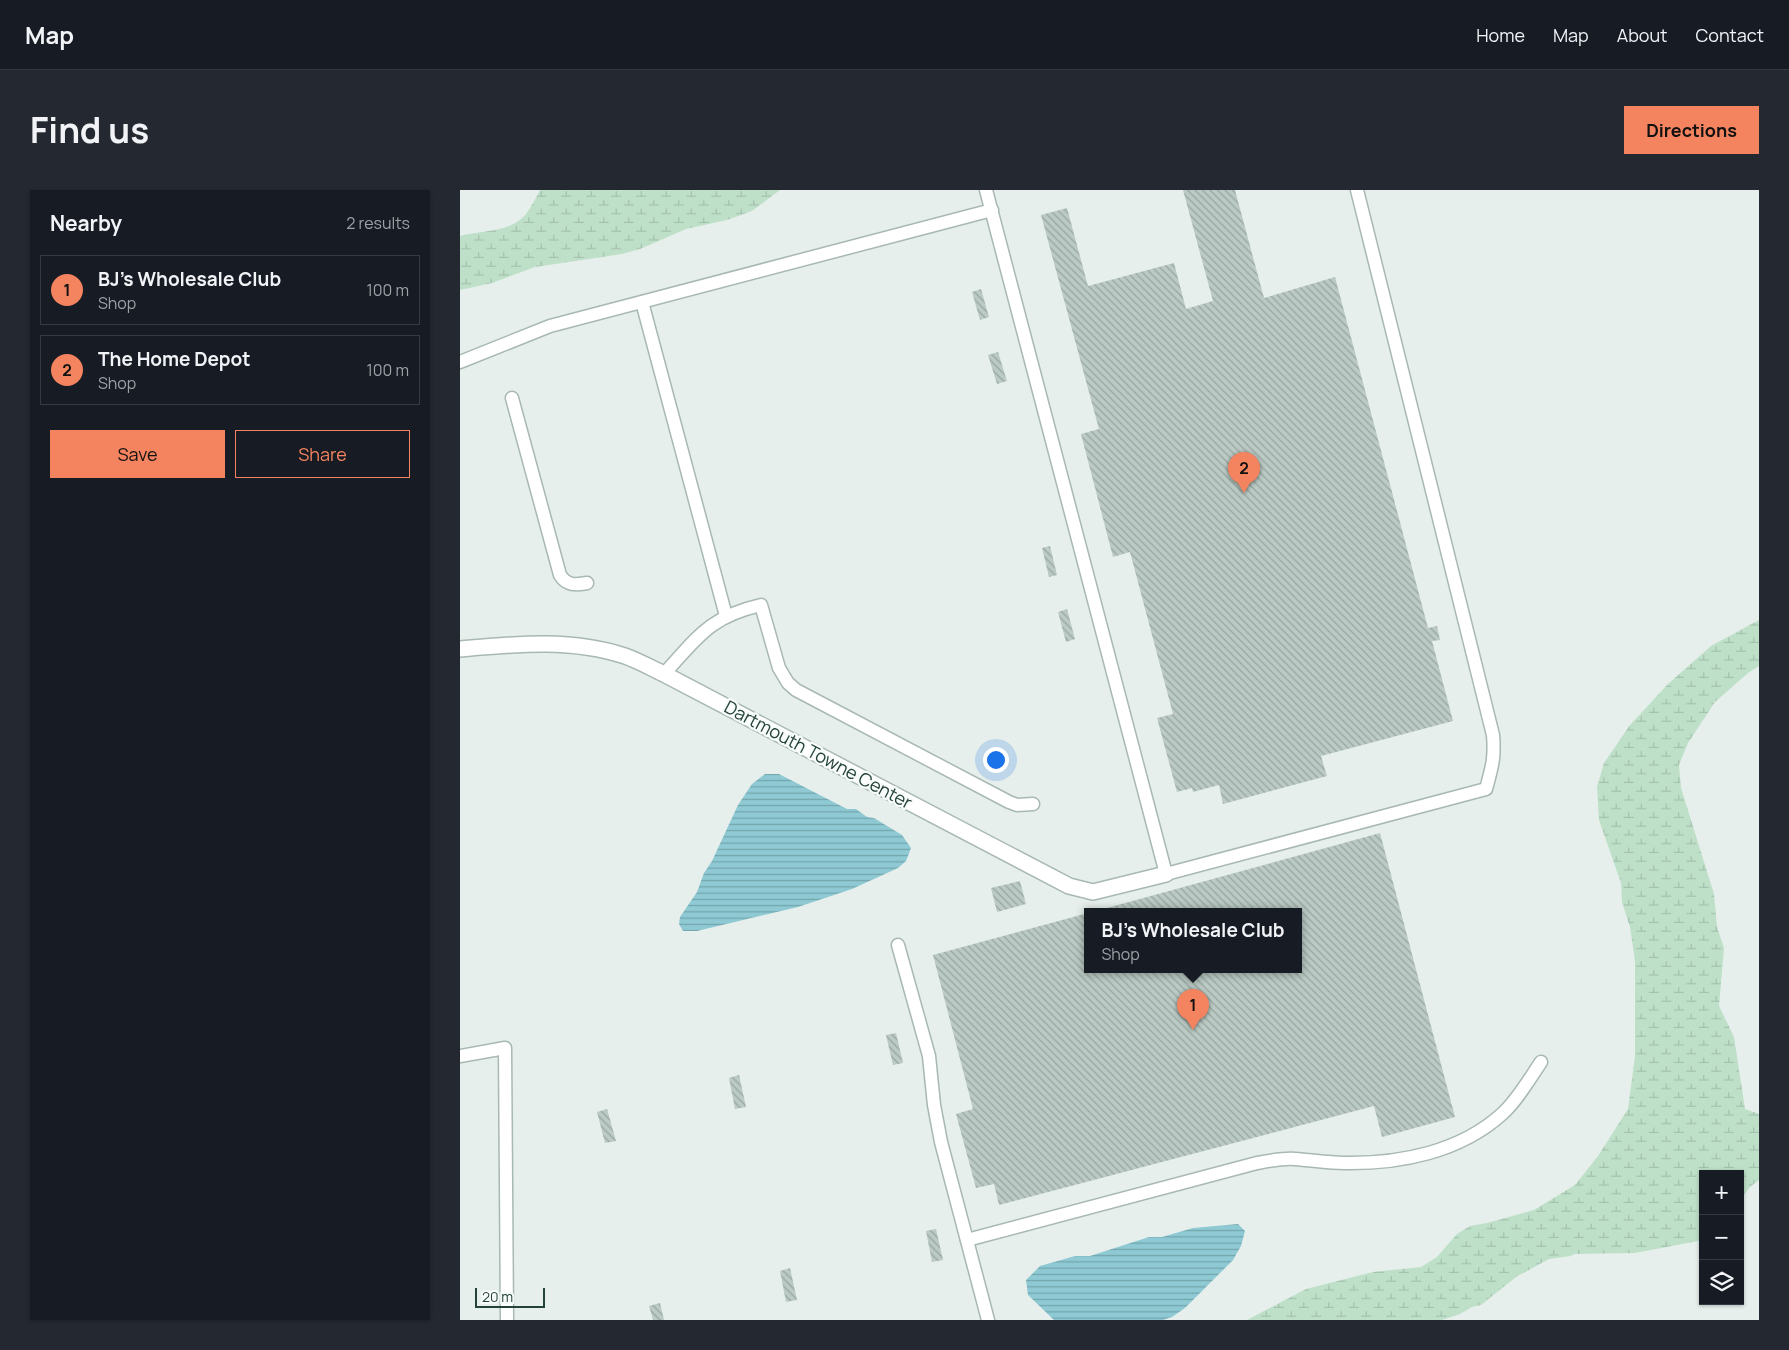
<!DOCTYPE html>
<meta charset="utf-8">
<style>
body{margin:0;font-family:Manrope,sans-serif;background:#242831;color:#f1f3f6}
.controls{position:absolute;right:15px;bottom:15px;display:grid;overflow:hidden;border-radius:0px;box-shadow:0 1px 4px #0004}
.controls button{width:45px;height:45px;display:grid;place-items:center;padding:0;border:0;border-bottom:1px solid #363941;background:#171b24;color:#f1f3f6;font:25px sans-serif}
.scale{position:absolute;left:15px;bottom:12px;width:70px;box-sizing:border-box;padding-left:5px;border:2px solid #24423a;border-top:0;font-size:14px;line-height:18px;white-space:nowrap;color:#24423a;-webkit-text-stroke:4px #f7fbf9;paint-order:stroke}
.you{position:absolute;left:535px;top:569px;width:18px;height:18px;margin:-12px;border:4px solid #fff;border-radius:50%;background:#1a73e8;box-shadow:0 0 0 8px #1a73e833}
.badge{display:grid;place-items:center;width:32px;height:32px;border-radius:50%;background:#f4845f;color:#111;font-size:16px;font-weight:700}
.pin{position:absolute;translate:-50% -41px;filter:drop-shadow(0 1px 2px #0008)}
.pin::after{content:'';position:absolute;top:26px;width:18px;height:15px;background:inherit;clip-path:polygon(0 0,100% 0,50% 100%)}
.popup{position:absolute;left:624px;top:718px;width:218px;height:65px;box-sizing:border-box;display:grid;place-content:center;border-radius:0px;background:#171b24;filter:drop-shadow(0 1px 4px #0005);font-size:16px;white-space:nowrap;color:#9ea1a6}
.popup b{font-size:19px;color:#f1f3f6}
.popup::after{content:'';position:absolute;left:50%;top:100%;margin-left:-10px;border:10px solid transparent;border-top-color:#171b24}
.list{margin:0;padding:0;list-style:none}
h2{display:flex;justify-content:space-between;align-items:center;height:65px;margin:0;padding:0 20px;font-size:21px}
h2 small{font-size:16px;font-weight:400;color:#9ea1a6}
.list li{display:grid;grid-template-columns:32px 1fr auto;gap:15px;align-items:center;box-sizing:border-box;height:70px;margin:0 10px 10px;padding:0 10px;border:1px solid #363941;border-radius:0px}
.list b{display:block;font-size:19px;white-space:nowrap}
.list p{margin:0;font-size:16px;white-space:nowrap;color:#9ea1a6}
.list em{font-size:16px;font-style:normal;color:#9ea1a6}
.actions{display:flex;gap:10px;padding:15px 20px}
.actions a{flex:1;padding:11px 0;border:1px solid #f4845f;border-radius:0px;text-align:center;font-size:18px;color:#f4845f}
.actions .main{background:#f4845f;color:#111}
.icon{flex:none;width:28px;height:28px;fill:none;stroke:currentColor;stroke-width:2;stroke-linecap:round;stroke-linejoin:round}
.map{position:relative;flex:none;width:1299px;height:1130px;overflow:hidden;border-radius:0px}
header{display:flex;align-items:center;gap:30px;box-sizing:border-box;height:70px;padding:0 25px;background:#171b24;border-bottom:1px solid #363941}
header strong{font-size:24px}
nav{display:flex;gap:28px;margin-inline-start:auto;font-size:18px}
.intro{display:flex;align-items:center;justify-content:space-between;box-sizing:border-box;height:120px;padding:0 30px}
h1{margin:0;font-size:35px}
.button{padding:12px 22px;border-radius:0px;background:#f4845f;color:#111;font-size:18px;font-weight:700}
main{display:flex;gap:30px;padding:0 30px}
aside{flex:1;background:#171b24;border-radius:0px;box-shadow:0 1px 4px #0004}
.map>svg:first-child{display:block}
</style>
<header>
<strong>Map</strong>
<nav><a>Home</a><a>Map</a><a>About</a><a>Contact</a></nav>
</header>
<div class="intro"><h1>Find us</h1><a class="button">Directions</a></div>
<main>
<aside>
<h2>Nearby<small>2 results</small></h2>
<ul class="list">
<li><span class="badge">1</span><div><b>BJ's Wholesale Club</b><p>Shop</p></div><em>100 m</em></li>
<li><span class="badge">2</span><div><b>The Home Depot</b><p>Shop</p></div><em>100 m</em></li>
</ul>
<div class="actions"><a class="main">Save</a><a>Share</a></div>
</aside>
<div class="map">
<svg width="1299" height="1130" viewBox="0 0 1299 1130">
<defs>
<pattern id="wetland-marsh" width="20" height="14" patternUnits="userSpaceOnUse" patternTransform="scale(1.25)"><rect width="20" height="14" fill="#bfe0c8"/><path d="M1 5h8M5 5V1M11 12h8M15 12V8" fill="none" stroke="#a4c1ad"/></pattern>
<pattern id="water-rules" width="6" height="5" patternUnits="userSpaceOnUse" patternTransform="scale(1.25)"><rect width="6" height="5" fill="#8ec9d4"/><path d="M0 2.5h6" fill="none" stroke="#74a5ad"/></pattern>
<pattern id="building-back-hatch" width="6" height="6" patternUnits="userSpaceOnUse" patternTransform="scale(1.25)"><rect width="6" height="6" fill="#bbcac4"/><path d="M-1 5l2 2M0 0l6 6M5-1l2 2" fill="none" stroke="#98a6a0"/></pattern>
</defs>
<rect width="100%" height="100%" fill="#e6efeb"/>
<g fill="url(#wetland-marsh)">
<path d="M 80,0 L 320,0 L 292,21 L 267,30 L 226,39 L 180,59 L 162,64 L 75,77 L 32,93 L 0,100 L 0,46 C 22,40 50,43 66,24 C 71,17 76,8 80,0 Z"/>
<path d="M 1299,430 L 1299,476 L 1288,483 L 1255,512 L 1228,553 L 1219,575 L 1221,598 L 1254,704 L 1257,737 L 1264,758 L 1259,816 L 1274,847 L 1285,919 L 1299,924 L 1299,990 L 1290,997 L 1280,1010 L 1280,984 L 1243,984 L 1243,1048 L 1238,1051 L 1175,1063 L 1114,1064 L 1111,1066 L 1089,1069 L 1056,1087 L 1021,1115 L 1012,1117 L 1000,1124 L 982,1130 L 787,1130 L 846,1099 L 913,1082 L 961,1077 L 977,1067 L 997,1044 L 1010,1036 L 1027,1033 L 1074,1020 L 1115,995 L 1138,966 L 1168,919 L 1175,866 L 1175,771 L 1170,737 L 1162,712 L 1161,693 L 1139,630 L 1137,597 L 1144,573 L 1170,535 L 1208,494 L 1251,456 Z"/>
</g>
<g fill="url(#water-rules)">
<path d="M 305,584 L 319,584 L 387,619 L 396,619 L 407,627 L 414,628 L 442,645 L 451,658 L 446,671 L 438,678 L 392,699 L 338,717 L 237,741 L 223,741 L 219,734 L 220,727 L 237,702 L 244,683 L 252,671 L 278,615 L 292,594 Z"/>
<path d="M 778,1034 L 785,1041 L 781,1056 L 773,1070 L 725,1118 L 712,1127 L 703,1130 L 594,1130 L 568,1105 L 566,1090 L 580,1076 L 615,1066 L 630,1066 L 689,1047 L 702,1047 L 733,1038 Z"/>
</g>
<g fill="url(#building-back-hatch)">
<path d="M 723,0 L 775,0 L 804,108 L 875,87 L 968,438 L 977,436 L 980,450 L 972,451 L 993,531 L 861,566 L 867,586 L 763,614 L 759,595 L 733,602 L 732,598 L 717,602 L 697,528 L 713,524 L 670,362 L 653,367 L 621,244 L 639,239 L 581,25 L 607,18 L 628,96 L 714,73 L 726,119 L 753,111 Z"/>
<path d="M 521,99 L 529,127 L 520,130 L 512,102 Z"/>
<path d="M 538,162 L 547,191 L 537,194 L 528,165 Z"/>
<path d="M 590,356 L 597,385 L 589,387 L 582,358 Z"/>
<path d="M 607,419 L 615,449 L 606,452 L 598,422 Z"/>
<path d="M 920,643 L 995,927 L 922,947 L 914,916 L 539,1015 L 534,994 L 516,998 L 496,924 L 513,919 L 473,765 L 628,723 L 628,779 L 838,779 L 838,721 L 636,721 Z"/>
<path d="M 560,691 L 566,714 L 537,722 L 531,698 Z"/>
<path d="M 436,843 L 443,873 L 433,875 L 426,845 Z"/>
<path d="M 279,885 L 286,917 L 275,919 L 269,888 Z"/>
<path d="M 147,919 L 156,951 L 145,953 L 137,922 Z"/>
<path d="M 476,1039 L 483,1070 L 472,1072 L 466,1041 Z"/>
<path d="M 330,1078 L 337,1110 L 326,1112 L 320,1081 Z"/>
<path d="M 200,1113 L 204,1130 L 193,1130 L 189,1116 Z"/>
</g>
<g fill="none" stroke-linecap="round" stroke-linejoin="round">
<defs>
<g id="lane">
<path d="M 526,0 L 706,684 L 1026,599 C 1032,577 1035,568 1033,545 L 897,0"/>
<path d="M 182,112 L 266,426"/>
<path d="M 0,172 L 90,136 L 532,20"/>
<path d="M 52,208 L 100,385 C 107,396 116,395 127,393"/>
<path d="M 204,484 C 238,447 249,427 301,415 L 319,478 L 328,493 L 336,500 L 549,612 L 557,615 L 573,614"/>
<path d="M 438,755 L 469,866 L 474,915 L 481,952 L 528,1130"/>
<path d="M 0,866 L 45,858 L 47,1130"/>
<path d="M 507,1050 L 797,973 C 809,971 822,968 835,969 C 851,970 868,973 884,973 C 940,974 1000,962 1042,924 C 1057,911 1070,888 1081,872"/>
</g>
<path id="street" d="M 0,459 C 55,454 112,448 165,466 C 179,471 191,478 204,484 L 609,696 L 633,702 L 706,684"/>
</defs>
<use href="#lane" stroke="#a8b8b2" stroke-width="15"/>
<use href="#street" stroke="#a8b8b2" stroke-width="18"/>
<use href="#lane" stroke="#fff" stroke-width="12"/>
<use href="#street" stroke="#fff" stroke-width="15"/>
</g>
<g text-anchor="middle" stroke-width="4.5" stroke-linejoin="round" paint-order="stroke">
<g font-size="18" fill="#24423a" stroke="#f7fbf9">
<text transform="translate(358 565) rotate(28)" y="6">Dartmouth Towne Center</text>
</g>
</g>
</svg>
<div class="controls">
<button>+</button>
<button>−</button>
<button><svg class="icon" aria-label="layers" viewBox="0 0 24 24"><path d="M12 4l9 5-9 5-9-5zM3 14l9 5 9-5"/></svg></button>
</div>
<div class="scale">20 m</div>
<div class="you"></div>
<div class="pin badge" style="left:733px;top:840px">1</div>
<div class="popup"><b>BJ's Wholesale Club</b>Shop</div>
<div class="pin badge" style="left:784px;top:303px">2</div>
</div>
</main>
